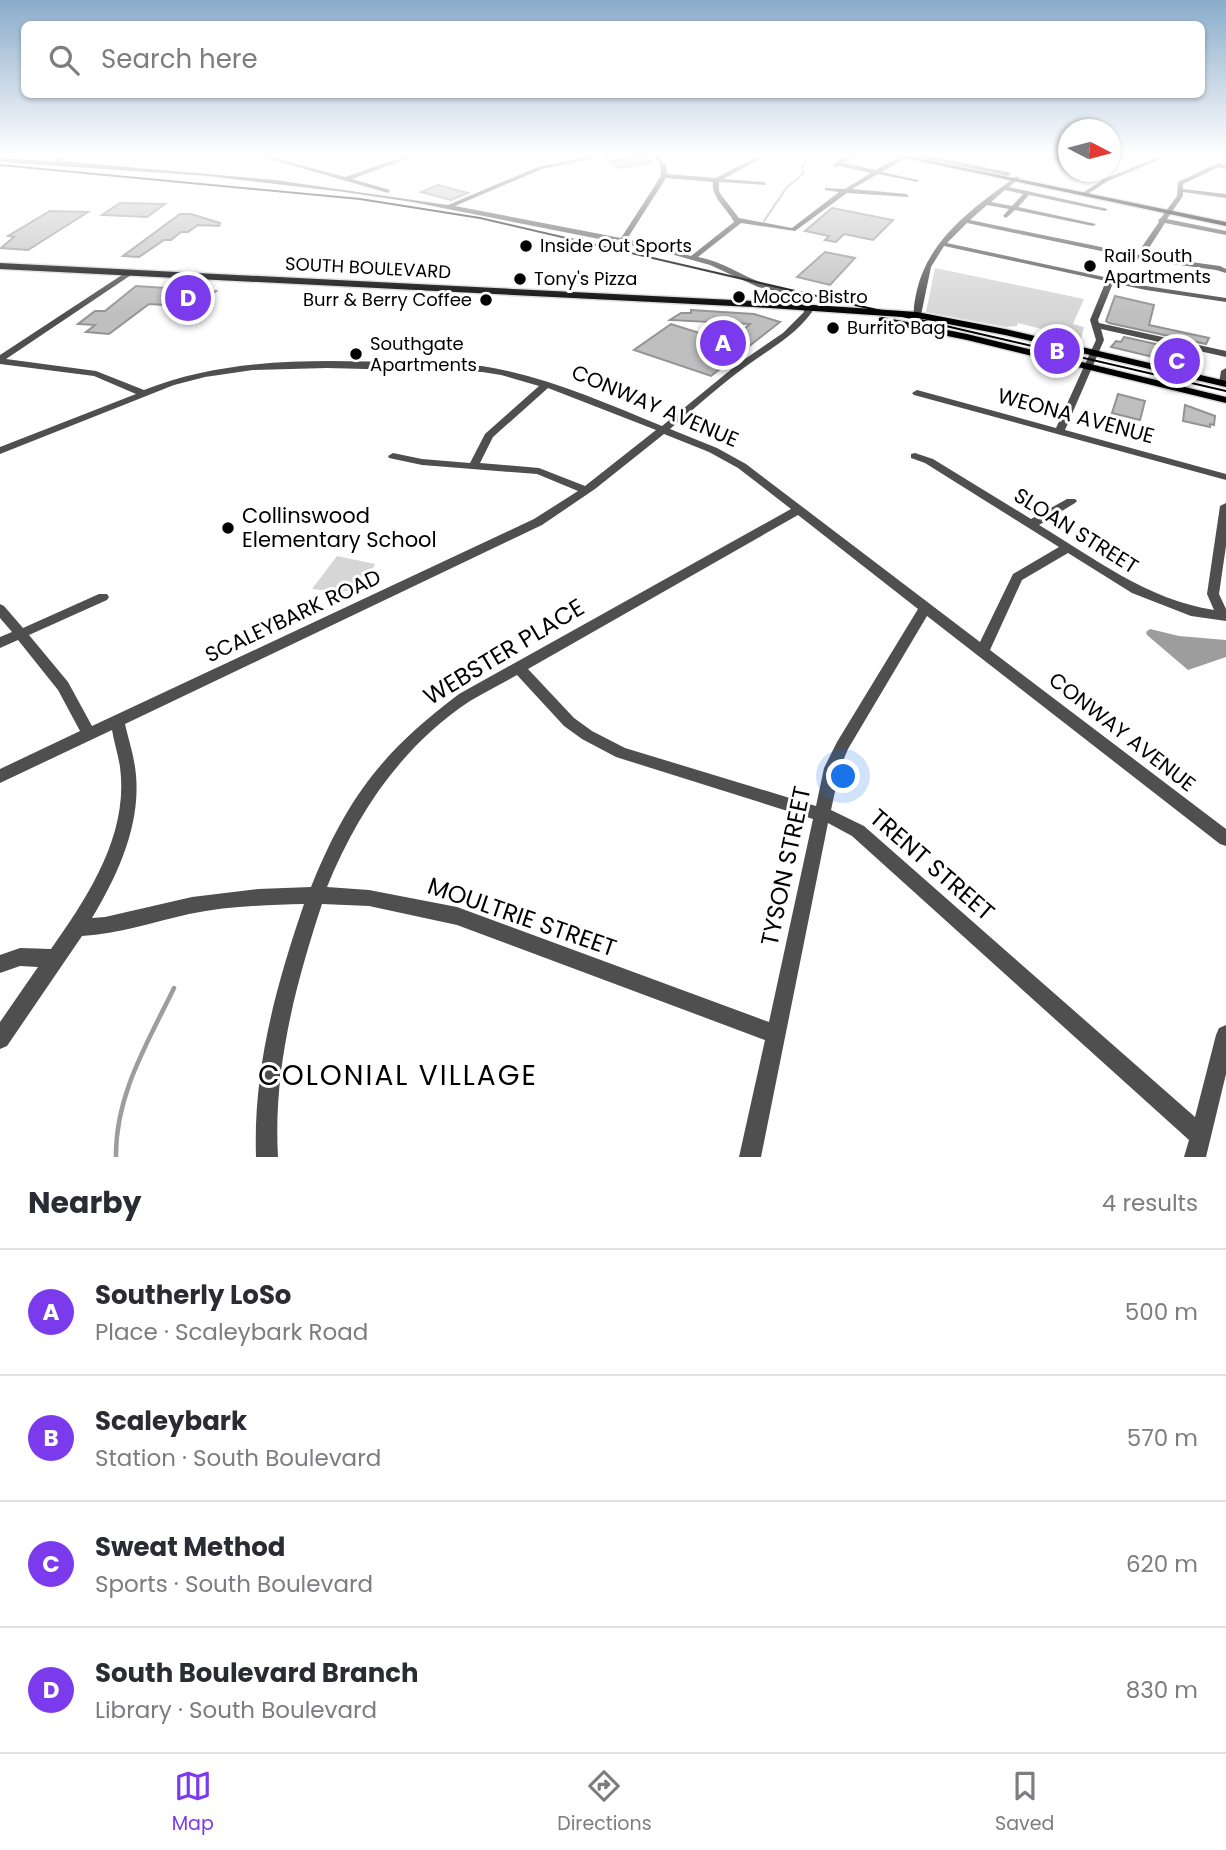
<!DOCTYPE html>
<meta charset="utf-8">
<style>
body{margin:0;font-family:Poppins,sans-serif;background:#f2f2f3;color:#2b2b33}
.compass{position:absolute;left:1058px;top:119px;width:63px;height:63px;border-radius:50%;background:#fff;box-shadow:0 2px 5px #0004;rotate:96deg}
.you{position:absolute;left:844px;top:777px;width:24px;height:24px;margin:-18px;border:5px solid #fff;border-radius:50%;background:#1a73e8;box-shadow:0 0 0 10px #1a73e833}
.badge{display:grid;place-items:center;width:46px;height:46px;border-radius:50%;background:#7c3aed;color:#fff;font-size:23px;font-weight:700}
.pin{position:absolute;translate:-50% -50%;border:4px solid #fff;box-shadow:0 2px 7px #0006}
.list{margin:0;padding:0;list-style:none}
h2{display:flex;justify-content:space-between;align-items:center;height:91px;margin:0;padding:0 28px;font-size:30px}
h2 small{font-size:23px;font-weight:400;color:#7c7c81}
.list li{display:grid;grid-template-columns:46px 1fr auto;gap:21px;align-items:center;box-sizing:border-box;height:126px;padding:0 28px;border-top:2px solid #e1e1e2}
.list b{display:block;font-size:26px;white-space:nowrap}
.list p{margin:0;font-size:23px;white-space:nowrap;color:#7c7c81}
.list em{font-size:23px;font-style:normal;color:#7c7c81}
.icon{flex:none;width:38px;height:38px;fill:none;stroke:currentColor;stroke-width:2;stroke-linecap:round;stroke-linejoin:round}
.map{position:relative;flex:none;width:1226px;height:1157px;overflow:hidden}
.search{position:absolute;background:#fff;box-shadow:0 2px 5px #0004;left:21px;right:21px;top:21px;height:77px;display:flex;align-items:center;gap:18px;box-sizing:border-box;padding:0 24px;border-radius:10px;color:#7c7c81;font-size:26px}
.sheet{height:595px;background:#fff}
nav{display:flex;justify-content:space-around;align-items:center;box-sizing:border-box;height:98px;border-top:2px solid #e1e1e2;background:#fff;font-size:19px;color:#7c7c81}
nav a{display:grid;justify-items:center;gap:4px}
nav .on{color:#7c3aed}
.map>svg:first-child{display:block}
</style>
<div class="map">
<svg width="1226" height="1157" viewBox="0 0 1226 1157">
<rect width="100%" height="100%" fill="#fff"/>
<g fill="#d6d6d6">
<path d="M 935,268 L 1084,299 L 1073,324 L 1084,327 L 1081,339 L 1018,323 L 1017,326 L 1006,327 L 926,312 Z"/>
<path d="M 337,556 L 375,564 L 371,572 L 364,573 L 353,590 L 339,592 L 312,589 Z"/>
</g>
<path fill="#9d9d9d" d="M 1150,629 L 1179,636 L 1226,640 L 1226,657 L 1188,670 L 1147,635 L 1146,632 Z"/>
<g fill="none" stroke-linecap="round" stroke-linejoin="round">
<path stroke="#9d9d9d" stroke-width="2" d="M 764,221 L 787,187 L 803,174 L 802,167 L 811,153"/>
<path stroke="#9d9d9d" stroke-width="4.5" d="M 116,1157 C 115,1095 148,1042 174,988"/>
</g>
<g fill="#bfbfbf" stroke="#939393" stroke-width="2">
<path d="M 642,156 L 652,162 L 619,168 L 604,159 L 613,157 L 613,161 Z"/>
<path d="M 438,185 L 468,193 L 451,200 L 421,192 Z"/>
<path d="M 120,203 L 165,204 L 147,217 L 102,215 Z"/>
<path d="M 832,208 L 893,220 L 873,240 L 844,234 L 836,242 L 825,240 L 829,236 L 805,231 Z"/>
<path d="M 50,211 L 88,212 L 28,250 L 1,248 L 14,237 L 8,236 Z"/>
<path d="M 180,214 L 191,214 L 220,223 L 219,226 L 198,225 L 188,232 L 181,232 L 171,240 L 164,240 L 139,257 L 123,256 Z"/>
<path d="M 825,252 L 855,258 L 830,285 L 797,277 Z"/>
<path d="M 136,286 L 180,289 L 216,291 L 198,307 L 149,304 L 109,334 L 86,332 L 95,325 L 78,324 L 95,311 L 105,311 Z"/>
<path d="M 1115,296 L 1154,305 L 1149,325 L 1209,338 L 1206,344 L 1109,323 L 1106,321 Z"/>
<path d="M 691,310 L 754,314 L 780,322 L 711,376 L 634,350 L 671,324 L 728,342 L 750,324 L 670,320 L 681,313 L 691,313 Z"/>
<path d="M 1124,337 L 1201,354 L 1195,367 L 1111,347 L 1116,341 L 1121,342 Z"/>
<path d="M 1118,394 L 1145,401 L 1140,420 L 1112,413 Z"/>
<path d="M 1185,405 L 1215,416 L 1214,425 L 1210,424 L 1210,427 L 1183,421 Z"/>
</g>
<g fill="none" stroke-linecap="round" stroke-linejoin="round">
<defs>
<g id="major">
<path d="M 882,153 L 893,153 L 1226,222 L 1226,226 Z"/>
<path d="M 0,263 L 753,301 L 917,312 L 1005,329 L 1226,381 L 1226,387 L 1005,335 L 917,318 L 753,307 L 0,269 Z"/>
<path d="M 882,317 L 967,334 L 1226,397 L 1226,403 L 967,340 L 879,322 L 879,318 Z"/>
</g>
</defs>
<use href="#major" stroke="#dbdbdb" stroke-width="3"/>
<g fill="#4f4f4f" fill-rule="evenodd">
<path d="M 74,153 L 81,153 L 60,161 L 275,180 L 448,205 L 538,167 L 609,153 L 619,153 L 542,169 L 455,206 L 621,238 L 661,176 L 660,164 L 650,153 L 656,153 L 666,164 L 667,174 L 716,178 L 764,153 L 771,153 L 723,179 L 764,182 L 766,185 L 719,182 L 719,191 L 722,196 L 739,218 L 792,228 L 839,192 L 825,190 L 825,188 L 845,189 L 871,173 L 839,166 L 833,167 C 836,160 852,153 861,153 L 843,163 L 876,170 L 904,154 L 908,154 L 908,156 L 882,172 L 918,180 L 918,182 L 878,174 L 852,189 L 907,194 L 909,197 L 847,193 L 795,231 L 741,223 L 698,257 C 722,261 742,276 765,284 C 781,289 799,288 811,301 L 812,312 C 794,337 769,349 745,367 C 719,386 695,408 670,429 L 717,448 L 746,464 L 980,642 L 1013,574 L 1059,547 L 925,463 L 911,458 L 911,454 L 915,453 L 933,459 L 1031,519 L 1067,499 L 1075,499 L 1077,501 L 1075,503 L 1039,525 C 1094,558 1148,600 1214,610 L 1207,594 L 1220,506 L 1226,503 L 1226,546 L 1219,594 L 1226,609 L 1226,621 L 1191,616 L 1132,593 L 1068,553 L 1022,580 L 990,650 L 1226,829 L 1226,846 L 1220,844 L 927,616 L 848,749 L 840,768 L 831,810 L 864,826 L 1195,1117 L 1216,1035 L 1219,1028 L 1226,1025 L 1226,1074 L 1206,1157 L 1184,1157 L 1189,1140 L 852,836 L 828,823 L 761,1157 L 739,1157 L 765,1040 L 457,925 L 369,906 L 322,904 C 295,986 273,1070 278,1157 L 256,1157 C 253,1069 276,986 304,904 C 266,905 227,906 189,914 C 153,922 119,934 82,936 L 7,1046 L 0,1049 L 0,1022 L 38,967 L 20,966 L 0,973 L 0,955 L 20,948 L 51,949 C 88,896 129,835 120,767 C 118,754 114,742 112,730 L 0,783 L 0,769 L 80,731 L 58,690 L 18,640 L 0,648 L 0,637 L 12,632 L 0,618 L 0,604 L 4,606 L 23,628 L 99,594 L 107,594 L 109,597 L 107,600 L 29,635 L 68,682 L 92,726 L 534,519 L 578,491 L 537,474 L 422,465 L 389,458 L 388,456 L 393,453 L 422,459 L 470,463 L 485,434 L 539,386 L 501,375 L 482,372 L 327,368 L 253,370 L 205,377 L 174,385 L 0,454 L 0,447 L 136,394 L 94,376 L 0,364 L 0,355 L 128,271 L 131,271 L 131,275 L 6,359 L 96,371 L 144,390 C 250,348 370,363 482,366 C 545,376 603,402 662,426 L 739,363 L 783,333 L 804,312 L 803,302 L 793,295 L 758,287 L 710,265 L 660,251 L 412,202 L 344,192 L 207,176 L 0,162 L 0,158 L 53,161 ZM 666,178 L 713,182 C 711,198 727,208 734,222 L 691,256 L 627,239 ZM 548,388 L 656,430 L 585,486 L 539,468 L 480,463 L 493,437 ZM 664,434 L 709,452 L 738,468 L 791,509 L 459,694 C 382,752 347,798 311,887 L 258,889 L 192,897 L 105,917 L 92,918 C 119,873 143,820 135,767 C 133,752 128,738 125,724 L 542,525 L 595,489 ZM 798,515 L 918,609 L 837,742 L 824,768 L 816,806 L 625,748 L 592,731 L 574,718 L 528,669 ZM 517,675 L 564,726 L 582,739 L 616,757 L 813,819 L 769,1022 L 457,907 L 369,890 L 327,887 C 357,813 402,746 470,701 C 485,692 501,684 517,675 Z"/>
<path d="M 249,153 L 257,153 L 345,177 L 414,153 L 422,153 L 352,179 L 390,190 L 388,193 Z"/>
<path d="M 1026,153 L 1036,153 L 1068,159 L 1068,163 Z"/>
<path d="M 1169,153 L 1176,153 L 1108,181 L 1086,195 L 1081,194 L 1104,179 Z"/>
<path d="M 924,155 L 1008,172 L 1011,174 L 1008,176 L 922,158 Z"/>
<path d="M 1218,163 L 1226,165 L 1226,169 L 1219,167 L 1183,184 L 1183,189 L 1226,194 L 1226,198 L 1183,192 L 1183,196 L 1167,219 L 1226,231 L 1226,235 L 1165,223 L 1147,251 L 1147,256 L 1220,266 L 1226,269 L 1226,273 L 1216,270 L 1144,260 L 967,223 L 947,243 L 1146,286 L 1226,298 L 1226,302 L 1146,290 L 1113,283 L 1098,320 L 1099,323 L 1226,351 L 1226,357 L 1101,329 L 1104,340 L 1065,430 L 1226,474 L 1226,480 L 914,395 L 912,393 L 917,390 L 1056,428 L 1096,340 L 1090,320 L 1106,281 L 944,246 L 931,267 L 921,315 L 914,317 C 913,308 915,299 917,290 C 929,238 976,206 1015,177 L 1019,177 L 1019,179 L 1009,187 L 1108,209 L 1105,211 L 1029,195 L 1018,207 L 1096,224 L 1093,226 L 1015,210 L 1006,218 L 1003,216 L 1009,209 L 987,205 L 970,220 L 1140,255 L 1139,251 L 1159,222 L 1158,220 L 1161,218 L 1177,196 L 1178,182 ZM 1005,190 L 1023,194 L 1012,206 L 991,202 Z"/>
<path d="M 1226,368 L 1226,385 L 1224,386 L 1219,383 L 1221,371 Z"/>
</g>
<use href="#major" fill="#000" fill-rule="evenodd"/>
<path stroke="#000" stroke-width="2" d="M 0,165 L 360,199 L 480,218 L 1226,391"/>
</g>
<linearGradient id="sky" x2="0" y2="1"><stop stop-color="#8aabca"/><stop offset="0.49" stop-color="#fff"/><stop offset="1" stop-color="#fff" stop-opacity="0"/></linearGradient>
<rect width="1226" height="315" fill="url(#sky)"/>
<g fill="#000" stroke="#fff" stroke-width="2.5">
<circle cx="526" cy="246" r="7"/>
<circle cx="1090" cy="266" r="7"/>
<circle cx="520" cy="279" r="7"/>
<circle cx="739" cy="297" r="7"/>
<circle cx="486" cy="300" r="7"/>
<circle cx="833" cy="328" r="7"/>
<circle cx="356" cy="354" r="7"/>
<circle cx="228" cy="528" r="7"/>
</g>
<g text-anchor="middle" stroke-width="6" stroke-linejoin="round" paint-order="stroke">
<g font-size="18" fill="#000" stroke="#fff" text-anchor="start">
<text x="540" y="252">Inside Out Sports</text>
<text x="1104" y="262">Rail South<tspan x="1104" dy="21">Apartments</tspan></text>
<text x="534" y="285">Tony's Pizza</text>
<text x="753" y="303">Mocco Bistro</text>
<text x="472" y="306" text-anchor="end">Burr &amp; Berry Coffee</text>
<text x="847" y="334">Burrito Bag</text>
<text x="370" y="350">Southgate<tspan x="370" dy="21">Apartments</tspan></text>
</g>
<g font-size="18" fill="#000" stroke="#fff">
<text transform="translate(368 268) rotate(3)" y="6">SOUTH BOULEVARD</text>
</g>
<g font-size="21" fill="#000" stroke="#fff">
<text transform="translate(655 406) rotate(23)" y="7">CONWAY AVENUE</text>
<text transform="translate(1076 416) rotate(15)" y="7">WEONA AVENUE</text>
<text transform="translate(1076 531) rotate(32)" y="7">SLOAN STREET</text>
<text transform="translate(293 616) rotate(-25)" y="7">SCALEYBARK ROAD</text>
<text transform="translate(1122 732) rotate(38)" y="7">CONWAY AVENUE</text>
</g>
<g font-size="21" fill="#000" stroke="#fff" text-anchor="start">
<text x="242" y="523">Collinswood<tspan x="242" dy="24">Elementary School</tspan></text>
</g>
<g font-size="24" fill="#000" stroke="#fff">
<text transform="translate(504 652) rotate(-31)" y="8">WEBSTER PLACE</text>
<text transform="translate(932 865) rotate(41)" y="8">TRENT STREET</text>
<text transform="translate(786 866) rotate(-78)" y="8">TYSON STREET</text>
<text transform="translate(522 917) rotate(19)" y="8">MOULTRIE STREET</text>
</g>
<g font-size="28" letter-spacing="2" fill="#000" stroke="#fff">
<text x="398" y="1085">COLONIAL VILLAGE</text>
</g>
</g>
</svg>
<svg class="compass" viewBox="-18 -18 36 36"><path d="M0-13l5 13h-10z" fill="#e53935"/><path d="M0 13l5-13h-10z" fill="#7c7c81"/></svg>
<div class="you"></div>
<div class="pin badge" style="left:723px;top:343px">A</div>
<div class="pin badge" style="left:1057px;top:351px">B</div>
<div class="pin badge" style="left:1177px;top:361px">C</div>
<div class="pin badge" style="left:188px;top:298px">D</div>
<div class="search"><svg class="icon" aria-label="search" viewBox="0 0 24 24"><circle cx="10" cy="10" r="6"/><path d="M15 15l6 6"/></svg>Search here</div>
</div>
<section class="sheet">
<h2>Nearby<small>4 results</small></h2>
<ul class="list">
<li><span class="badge">A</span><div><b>Southerly LoSo</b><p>Place · Scaleybark Road</p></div><em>500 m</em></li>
<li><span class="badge">B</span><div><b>Scaleybark</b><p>Station · South Boulevard</p></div><em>570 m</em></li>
<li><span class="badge">C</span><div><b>Sweat Method</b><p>Sports · South Boulevard</p></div><em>620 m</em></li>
<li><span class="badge">D</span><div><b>South Boulevard Branch</b><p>Library · South Boulevard</p></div><em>830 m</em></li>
</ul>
</section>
<nav>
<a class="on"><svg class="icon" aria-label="map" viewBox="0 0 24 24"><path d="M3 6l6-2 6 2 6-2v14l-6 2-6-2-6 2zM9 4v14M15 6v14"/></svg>Map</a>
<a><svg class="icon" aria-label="directions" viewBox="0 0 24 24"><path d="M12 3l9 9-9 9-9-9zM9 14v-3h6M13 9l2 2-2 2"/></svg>Directions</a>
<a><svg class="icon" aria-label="saved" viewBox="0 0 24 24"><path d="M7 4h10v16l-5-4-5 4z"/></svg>Saved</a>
</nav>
